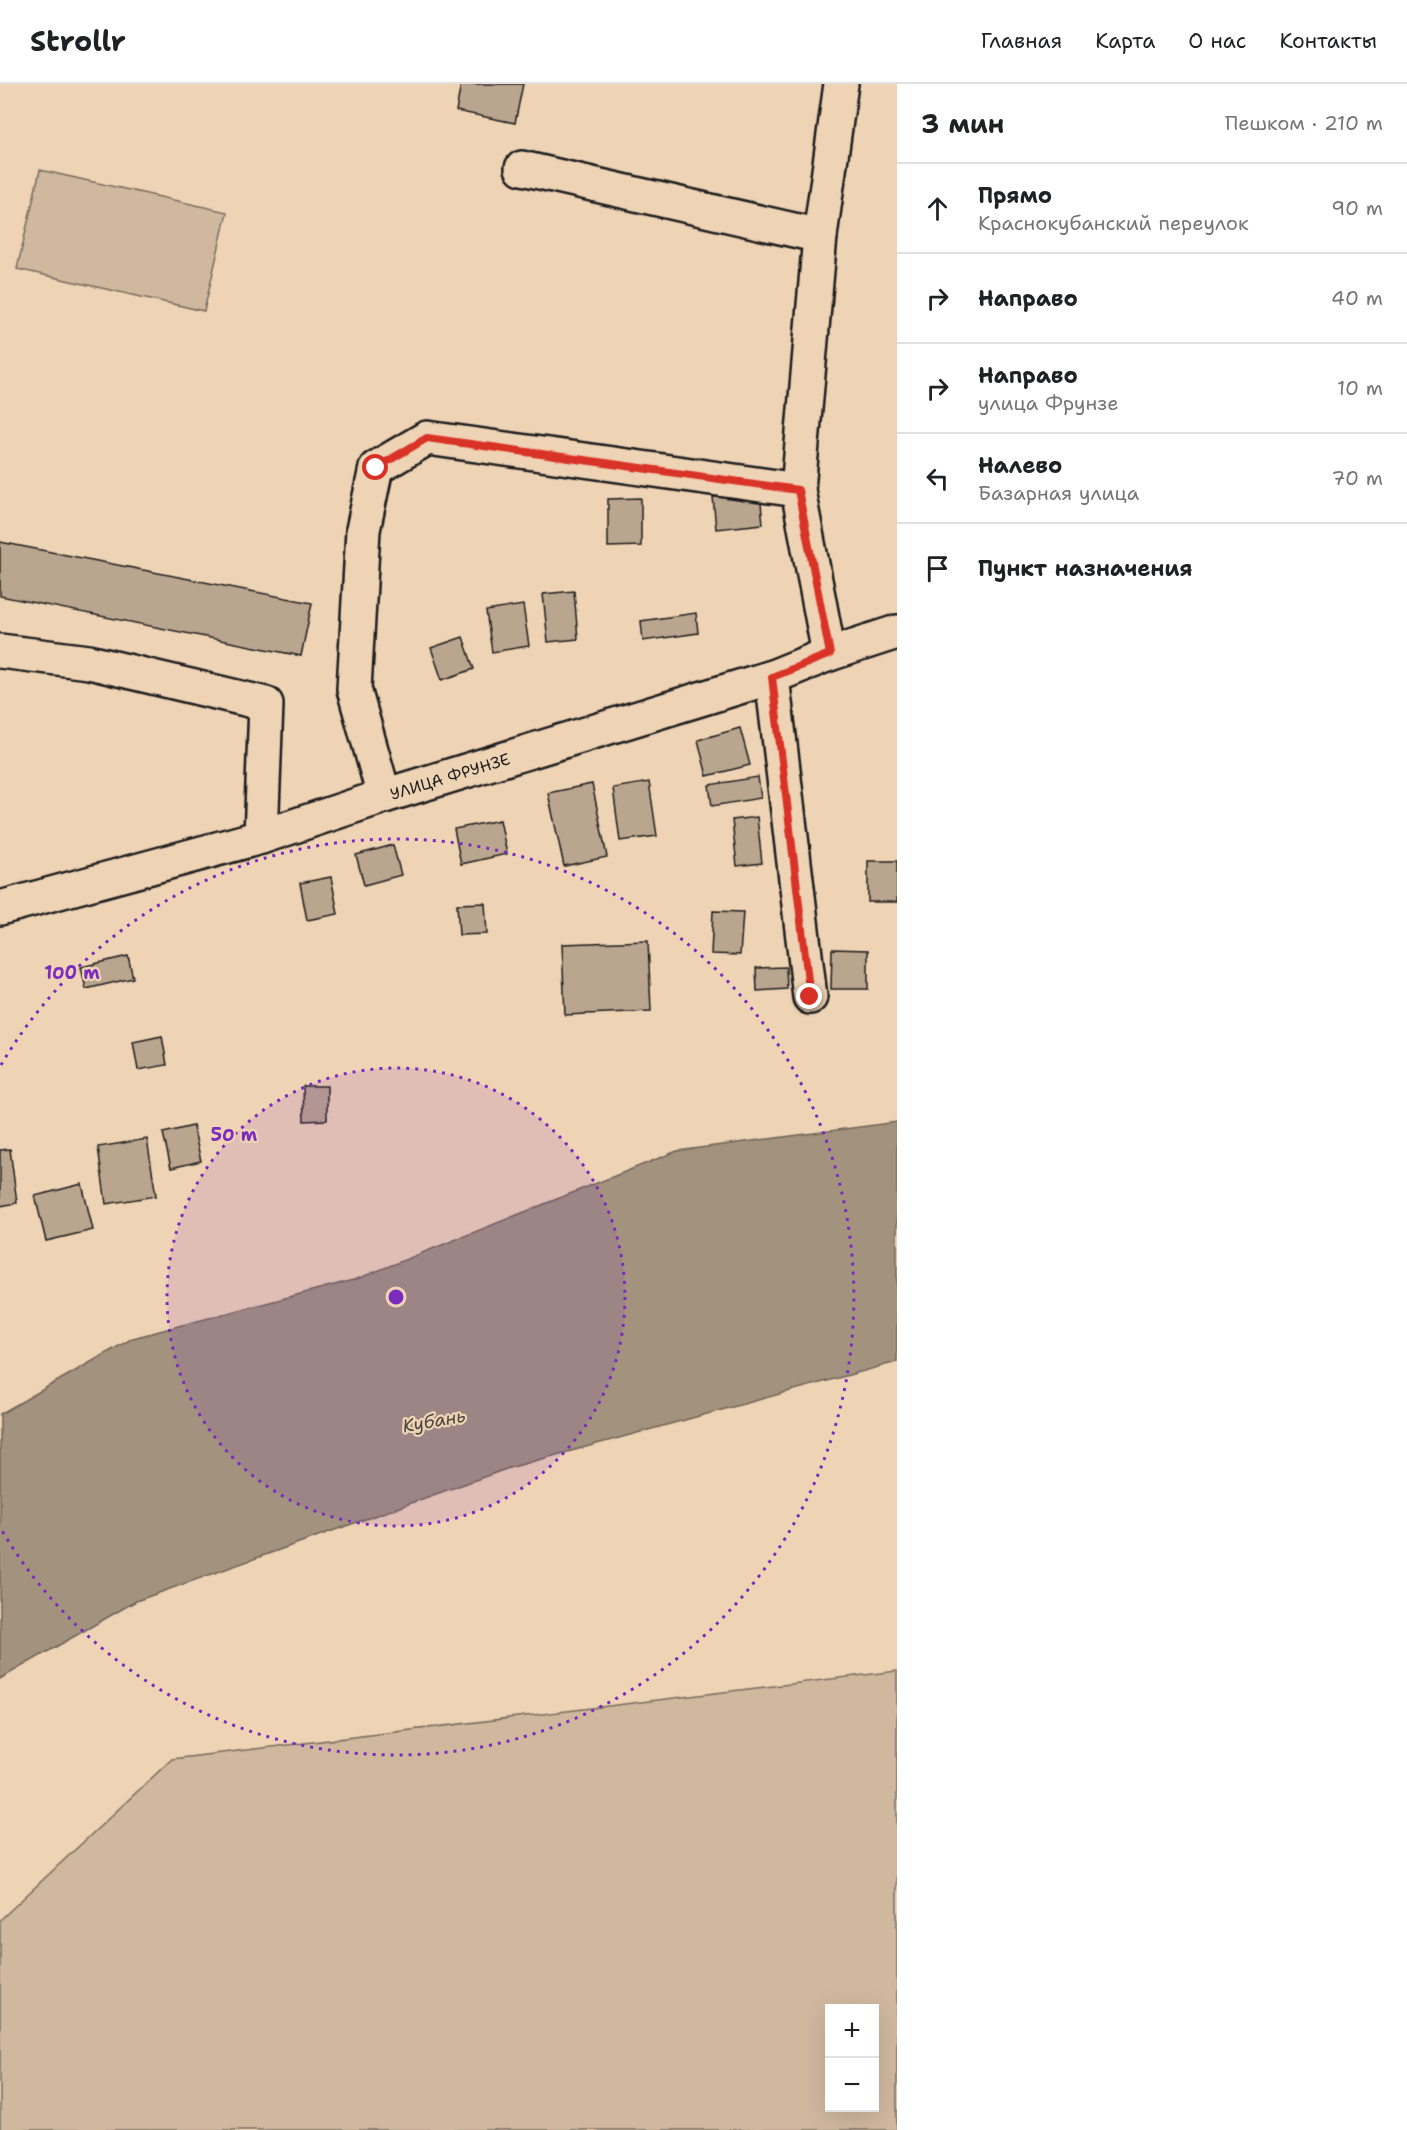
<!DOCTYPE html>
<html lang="ru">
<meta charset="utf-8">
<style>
body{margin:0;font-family:"Shantell Sans",sans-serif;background:#f6f6f6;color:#202124}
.controls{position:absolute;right:18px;bottom:18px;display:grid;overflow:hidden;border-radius:0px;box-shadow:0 6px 24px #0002}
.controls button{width:54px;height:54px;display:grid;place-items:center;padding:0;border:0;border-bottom:2px solid #e0e0e0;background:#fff;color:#202124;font:30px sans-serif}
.stop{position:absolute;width:18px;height:18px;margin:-14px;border:4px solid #d93025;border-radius:50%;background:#fff}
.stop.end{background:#d93025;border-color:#fff;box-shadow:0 2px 6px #0008}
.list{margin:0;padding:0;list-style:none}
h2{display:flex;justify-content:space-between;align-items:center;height:78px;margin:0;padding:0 24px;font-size:26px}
h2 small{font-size:20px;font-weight:400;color:#757577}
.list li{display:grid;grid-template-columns:39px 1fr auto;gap:18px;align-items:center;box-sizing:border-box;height:90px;padding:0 24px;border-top:2px solid #e0e0e0}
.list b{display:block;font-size:22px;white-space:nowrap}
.list p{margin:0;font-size:20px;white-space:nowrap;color:#757577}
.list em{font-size:20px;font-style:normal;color:#757577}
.icon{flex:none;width:33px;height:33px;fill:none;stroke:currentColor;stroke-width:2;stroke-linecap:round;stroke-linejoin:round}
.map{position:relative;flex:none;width:897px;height:2046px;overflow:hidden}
header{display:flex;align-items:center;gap:36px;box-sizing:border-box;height:84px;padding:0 30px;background:#fff;border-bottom:2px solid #e0e0e0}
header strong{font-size:28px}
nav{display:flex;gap:33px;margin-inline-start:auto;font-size:21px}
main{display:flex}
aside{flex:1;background:#fff}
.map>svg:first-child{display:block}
</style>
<header>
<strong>Strollr</strong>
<nav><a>Главная</a><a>Карта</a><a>О нас</a><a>Контакты</a></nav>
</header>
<main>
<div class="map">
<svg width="897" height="2046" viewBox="0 0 897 2046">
<rect width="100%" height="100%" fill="#eed3b5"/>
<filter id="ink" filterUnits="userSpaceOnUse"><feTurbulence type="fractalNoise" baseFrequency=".0167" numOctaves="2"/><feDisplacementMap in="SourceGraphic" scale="12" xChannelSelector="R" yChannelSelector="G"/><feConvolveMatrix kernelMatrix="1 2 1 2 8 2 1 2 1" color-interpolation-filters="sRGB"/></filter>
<g filter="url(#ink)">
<g fill="#d0b89f" stroke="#766a5e" stroke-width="1.5" fill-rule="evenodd">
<path d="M 40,86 L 227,128 L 204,227 L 17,185 Z"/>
<path d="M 897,1587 L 897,2046 L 0,2046 L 0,1836 L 172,1675 ZM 874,1924 L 874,2024 L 830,2024 L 830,1924 Z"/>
</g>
<path fill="#a3927e" stroke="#6d6357" stroke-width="1.5" d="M 897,1038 L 897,1278 L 509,1384 L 136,1517 L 0,1595 L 0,1330 L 133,1254 L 357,1195 L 677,1067 Z"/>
<g fill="#baa58f" stroke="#1c1c1c" stroke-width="1.5">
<path d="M 461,0 L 523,0 L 515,39 L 456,27 Z"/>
<path d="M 760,409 L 763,440 L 716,445 L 713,413 Z"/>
<path d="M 641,414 L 641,462 L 608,463 L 608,415 Z"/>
<path d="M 0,458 L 312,519 L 301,572 L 0,512 Z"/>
<path d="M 574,507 L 578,555 L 548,558 L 543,510 Z"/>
<path d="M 523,521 L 529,562 L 492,568 L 486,527 Z"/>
<path d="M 696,529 L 698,549 L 643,557 L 641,537 Z"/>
<path d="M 463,553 L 474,585 L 442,596 L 431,564 Z"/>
<path d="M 740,644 L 750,681 L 707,692 L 698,656 Z"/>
<path d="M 758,693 L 761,714 L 712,722 L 709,701 Z"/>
<path d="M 649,698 L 657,752 L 620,757 L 613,704 Z"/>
<path d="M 592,700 L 607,773 L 564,782 L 548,709 Z"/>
<path d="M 757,733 L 762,779 L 737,782 L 732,736 Z"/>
<path d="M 500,736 L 507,770 L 461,780 L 454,745 Z"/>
<path d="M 393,761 L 401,791 L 364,801 L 356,771 Z"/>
<rect x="868" y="777" width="29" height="41"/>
<path d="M 331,793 L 338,830 L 307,836 L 300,799 Z"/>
<path d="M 485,819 L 487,850 L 459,851 L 457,820 Z"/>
<path d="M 713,827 L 743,828 L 740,871 L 711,870 Z"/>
<path d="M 648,857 L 651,927 L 565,931 L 562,860 Z"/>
<path d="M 832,865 L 868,866 L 868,905 L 831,905 Z"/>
<path d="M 128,872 L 133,894 L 86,905 L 81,883 Z"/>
<path d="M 786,883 L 787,905 L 757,907 L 756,884 Z"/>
<path d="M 162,952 L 167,981 L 138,986 L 133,958 Z"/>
<path d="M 303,1002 L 327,1002 L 327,1036 L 304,1037 Z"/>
<path d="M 193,1042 L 201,1077 L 171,1084 L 163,1049 Z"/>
<path d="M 147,1055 L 156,1112 L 106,1120 L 98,1063 Z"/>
<path d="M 10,1065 L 17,1119 L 0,1122 L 0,1066 Z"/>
<path d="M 82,1100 L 93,1146 L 46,1157 L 35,1112 Z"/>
</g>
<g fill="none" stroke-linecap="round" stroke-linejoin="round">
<defs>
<g id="minor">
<path d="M 522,84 L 820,152"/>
<path d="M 0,567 L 89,578 L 266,620 L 261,753"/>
<path d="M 829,570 L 798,406 L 820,152 L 841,0"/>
<path d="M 772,593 L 810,913"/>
<path d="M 384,712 L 354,605 L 363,446 L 376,384 L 427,354 L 798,406"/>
<path d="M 0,824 L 261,753 L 384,712 L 772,593 L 829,570 L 897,548"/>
</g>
</defs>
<use href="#minor" stroke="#1c1c1c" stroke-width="38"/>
<use href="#minor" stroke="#eed3b5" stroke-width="33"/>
</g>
</g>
<g fill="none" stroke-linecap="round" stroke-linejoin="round" filter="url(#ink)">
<path stroke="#d93025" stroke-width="8" d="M 376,384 L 427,354 L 798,406 L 830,570 L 772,593 L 810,913"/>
</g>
<circle cx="396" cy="1213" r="229" fill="#7b2cbf" fill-opacity=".12"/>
<g fill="none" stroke="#7b2cbf" stroke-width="3" stroke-dasharray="3 6">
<circle cx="396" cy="1213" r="229"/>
<path d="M1 981A458 458 0 1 1 1 1445"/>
</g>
<g text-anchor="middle" stroke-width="4.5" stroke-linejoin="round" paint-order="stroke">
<g font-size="16" fill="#1c1c1c" stroke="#eed3b5">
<text transform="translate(450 692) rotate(-17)" y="6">УЛИЦА ФРУНЗЕ</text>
</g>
<g font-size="18" font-style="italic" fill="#4b453e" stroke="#eed3b5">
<text transform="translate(434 1337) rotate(-10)" y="6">Кубань</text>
</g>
</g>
<circle cx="396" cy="1213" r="9" fill="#7b2cbf" stroke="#eed3b5" stroke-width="3"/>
<g font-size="18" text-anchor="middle" font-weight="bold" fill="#7b2cbf" stroke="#eed3b5" stroke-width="4.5" stroke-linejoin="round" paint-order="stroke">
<text x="72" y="895">100 m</text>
<text x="234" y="1057">50 m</text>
</g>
</svg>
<div class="controls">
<button>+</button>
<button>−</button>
</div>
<div class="stop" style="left:376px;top:384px"></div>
<div class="stop end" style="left:810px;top:913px"></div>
</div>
<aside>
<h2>3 мин<small>Пешком · 210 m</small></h2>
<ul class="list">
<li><svg class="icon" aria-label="ahead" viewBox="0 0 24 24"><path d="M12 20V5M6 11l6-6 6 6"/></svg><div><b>Прямо</b><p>Краснокубанский переулок</p></div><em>90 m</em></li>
<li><svg class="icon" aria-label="right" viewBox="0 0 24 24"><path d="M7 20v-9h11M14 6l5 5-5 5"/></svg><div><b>Направо</b></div><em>40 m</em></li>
<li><svg class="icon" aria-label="right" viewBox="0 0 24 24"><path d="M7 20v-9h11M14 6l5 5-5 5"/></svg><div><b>Направо</b><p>улица Фрунзе</p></div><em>10 m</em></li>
<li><svg class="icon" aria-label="left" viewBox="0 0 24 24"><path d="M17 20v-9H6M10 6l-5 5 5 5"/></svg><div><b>Налево</b><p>Базарная улица</p></div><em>70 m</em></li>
<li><svg class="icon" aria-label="arrive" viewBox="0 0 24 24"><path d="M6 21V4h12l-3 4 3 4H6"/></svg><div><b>Пункт назначения</b></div></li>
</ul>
</aside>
</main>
